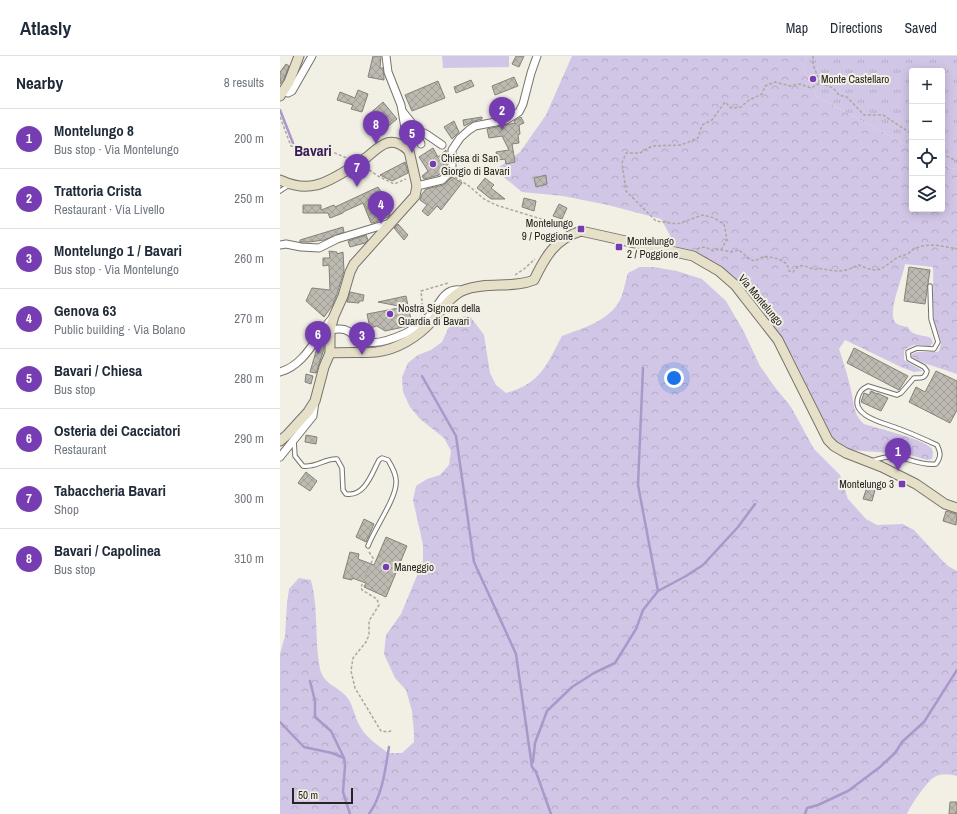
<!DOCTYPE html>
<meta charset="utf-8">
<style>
body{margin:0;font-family:"Archivo Narrow",sans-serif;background:#f6f6f7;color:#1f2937}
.controls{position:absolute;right:12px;top:12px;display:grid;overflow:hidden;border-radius:4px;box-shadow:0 2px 10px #0003}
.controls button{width:36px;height:36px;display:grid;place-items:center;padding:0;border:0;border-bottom:1px solid #e0e1e3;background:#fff;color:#1f2937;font:20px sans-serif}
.scale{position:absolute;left:12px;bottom:10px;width:61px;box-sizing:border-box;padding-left:4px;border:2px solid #262521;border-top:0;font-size:11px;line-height:14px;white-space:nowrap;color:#262521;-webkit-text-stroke:3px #f2efe5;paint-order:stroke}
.you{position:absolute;left:394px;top:322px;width:14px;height:14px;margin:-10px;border:3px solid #fff;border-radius:50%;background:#1a73e8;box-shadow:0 0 0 6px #1a73e833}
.badge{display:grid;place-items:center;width:26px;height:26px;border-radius:50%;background:#763db3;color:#fff;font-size:13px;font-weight:700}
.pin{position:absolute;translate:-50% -33px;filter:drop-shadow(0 1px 2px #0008)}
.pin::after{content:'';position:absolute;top:21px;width:14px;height:12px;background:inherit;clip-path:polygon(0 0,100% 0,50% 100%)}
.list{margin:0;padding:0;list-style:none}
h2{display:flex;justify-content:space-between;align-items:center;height:52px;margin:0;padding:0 16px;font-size:17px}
h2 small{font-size:13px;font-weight:400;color:#747a83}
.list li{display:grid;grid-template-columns:26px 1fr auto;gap:12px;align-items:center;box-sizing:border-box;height:60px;padding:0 16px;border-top:1px solid #e0e1e3}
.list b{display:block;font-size:15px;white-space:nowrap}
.list p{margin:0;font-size:13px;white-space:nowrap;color:#747a83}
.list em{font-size:13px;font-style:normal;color:#747a83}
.icon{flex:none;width:22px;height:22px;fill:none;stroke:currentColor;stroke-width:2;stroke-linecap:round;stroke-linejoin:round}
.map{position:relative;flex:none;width:677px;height:758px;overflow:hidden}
header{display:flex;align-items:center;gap:24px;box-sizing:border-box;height:56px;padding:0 20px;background:#fff;border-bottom:1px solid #e0e1e3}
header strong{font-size:19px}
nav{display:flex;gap:22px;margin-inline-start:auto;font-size:14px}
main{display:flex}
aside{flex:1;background:#fff}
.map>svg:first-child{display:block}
</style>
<header>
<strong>Atlasly</strong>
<nav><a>Map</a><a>Directions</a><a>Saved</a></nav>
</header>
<main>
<aside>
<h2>Nearby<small>8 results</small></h2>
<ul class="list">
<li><span class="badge">1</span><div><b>Montelungo 8</b><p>Bus stop · Via Montelungo</p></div><em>200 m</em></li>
<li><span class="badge">2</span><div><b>Trattoria Crista</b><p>Restaurant · Via Livello</p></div><em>250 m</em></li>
<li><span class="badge">3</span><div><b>Montelungo 1 / Bavari</b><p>Bus stop · Via Montelungo</p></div><em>260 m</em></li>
<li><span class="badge">4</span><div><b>Genova 63</b><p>Public building · Via Bolano</p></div><em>270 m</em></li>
<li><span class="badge">5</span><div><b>Bavari / Chiesa</b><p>Bus stop</p></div><em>280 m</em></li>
<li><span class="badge">6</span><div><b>Osteria dei Cacciatori</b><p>Restaurant</p></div><em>290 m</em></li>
<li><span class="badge">7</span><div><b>Tabaccheria Bavari</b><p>Shop</p></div><em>300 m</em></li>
<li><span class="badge">8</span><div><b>Bavari / Capolinea</b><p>Bus stop</p></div><em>310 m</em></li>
</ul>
</aside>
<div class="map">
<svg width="677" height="758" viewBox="0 0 677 758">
<defs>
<pattern id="grass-tufts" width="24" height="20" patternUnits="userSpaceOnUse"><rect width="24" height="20" fill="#d2c6e6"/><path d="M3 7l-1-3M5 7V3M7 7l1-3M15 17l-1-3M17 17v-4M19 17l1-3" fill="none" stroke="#b4aac5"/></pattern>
<pattern id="forest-crowns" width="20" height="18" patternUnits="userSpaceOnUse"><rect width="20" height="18" fill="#d2c6e6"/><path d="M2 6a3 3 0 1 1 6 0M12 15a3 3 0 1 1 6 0" fill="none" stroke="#b4aac5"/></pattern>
<pattern id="building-cross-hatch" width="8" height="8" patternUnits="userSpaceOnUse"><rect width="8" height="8" fill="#bcb9b0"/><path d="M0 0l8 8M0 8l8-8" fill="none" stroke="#a19f97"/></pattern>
</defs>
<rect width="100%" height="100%" fill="#f2efe5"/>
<path fill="url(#grass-tufts)" d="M 526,0 L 677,0 L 677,113 L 670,112 L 662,108 L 662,15 L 632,15 L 632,92 L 536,40 L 521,7 Z"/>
<g fill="url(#forest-crowns)">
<path d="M 292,0 L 526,0 L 521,7 L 536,40 L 632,92 L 632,153 L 662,153 L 662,108 L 670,112 L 677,113 L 677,318 L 638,305 L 630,299 L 637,296 L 658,296 C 664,286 659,281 656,272 C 651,252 654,231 653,211 L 625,208 C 623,221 606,259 616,267 C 619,270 624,270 628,271 C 633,281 642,278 651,282 L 653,287 L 649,291 C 639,288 632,287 624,295 L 624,304 L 643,315 L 634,316 L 621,311 L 565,284 L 559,293 C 563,305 567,317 570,330 C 574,344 572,357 584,368 C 597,372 642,383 650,391 C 654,394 653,399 652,403 L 647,404 L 627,398 L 569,394 L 556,388 L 513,301 L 482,253 L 457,225 L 397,192 L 381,163 L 328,149 L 283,140 L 242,136 L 215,114 L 240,96 L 266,59 Z"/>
<path d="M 360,211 L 373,211 L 397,215 L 422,223 L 446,245 L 464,276 L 480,310 L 494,330 L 511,351 L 534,393 L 560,419 L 568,443 L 586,463 L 597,469 L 623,468 L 634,474 L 659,501 L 668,510 L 677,515 L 677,720 C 669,718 660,717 653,722 C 645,728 631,749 627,758 L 0,758 L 0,598 L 5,580 L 7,548 L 9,533 L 19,522 L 31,524 C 39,554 34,584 40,613 C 43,627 56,630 65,639 C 74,648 74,662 81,672 C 87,682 99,690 108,697 L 122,697 L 134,686 L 134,678 L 132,655 L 126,634 L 115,622 L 104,598 L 106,579 L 121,558 L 143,505 L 143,489 L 133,444 L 136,430 L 147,423 L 160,419 L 169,409 L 171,395 L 164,382 L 140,363 L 130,351 L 123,336 L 122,321 L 128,307 L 138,299 L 151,294 L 162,286 L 168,273 L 176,263 L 189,259 L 204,279 L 210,317 L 216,329 L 226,337 C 262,327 266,309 282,280 C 303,272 329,265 340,244 C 344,236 345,226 348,217 Z"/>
</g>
<path fill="#d2c6e6" d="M 162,0 L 229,0 L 229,11 L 163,12 Z"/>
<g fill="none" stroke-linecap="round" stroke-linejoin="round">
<g stroke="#ab98ca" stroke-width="2.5">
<path d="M 0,54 L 13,87"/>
<path d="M 363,312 L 358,429 L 378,535"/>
<path d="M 142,320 L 176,380 L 194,506 L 236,598 L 252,711 L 256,716 L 271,758"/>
<path d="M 30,625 L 35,645 L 35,661 L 51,675 L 64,702 L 65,710 L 63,736 L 70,758"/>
<path d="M 0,666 L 24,691 L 52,697 L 64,702"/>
<path d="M 253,706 L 255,687 L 267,655 L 292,631 L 314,617 L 335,607 L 356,573 L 363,554 L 378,535 L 406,520 L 423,509 L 458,471 L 475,448"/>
<path d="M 89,758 C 103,738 105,714 109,691"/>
<path d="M 525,758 L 527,752 L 538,749 L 568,735 L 600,711 L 615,697 L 622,686 L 644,666 L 677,614"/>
</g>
</g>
<g fill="url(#building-cross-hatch)" stroke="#848279">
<path d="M 93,0 L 101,0 L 100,12 L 103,12 L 104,21 L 104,24 L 88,21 Z"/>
<path d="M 236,0 L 244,0 L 239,11 L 232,8 Z"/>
<path d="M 6,8 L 9,10 L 4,23 L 0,28 L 0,16 Z"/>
<path d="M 234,21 L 238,30 L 215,39 L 212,30 Z"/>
<path d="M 191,24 L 194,30 L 176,37 L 174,31 Z"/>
<path d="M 158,25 L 165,42 L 132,55 L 125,39 Z"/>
<path d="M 78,34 L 88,38 L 82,56 L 71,53 L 73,49 L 57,44 L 60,36 L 75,42 Z"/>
<path d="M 103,46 L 117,63 L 100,77 L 86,61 Z"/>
<path d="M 202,61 L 202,63 L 194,65 L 184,70 L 183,64 Z"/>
<path d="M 241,61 L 244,67 L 239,69 L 240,78 L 238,79 L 239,87 L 232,88 L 235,106 L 226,108 L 225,103 L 218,104 L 216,96 L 229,94 L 222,80 L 209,82 L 207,73 L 235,67 L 234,65 Z"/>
<path d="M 174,65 L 179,76 L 172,83 L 164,71 Z"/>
<path d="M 153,92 L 158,101 L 166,94 L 167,109 L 165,114 L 159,119 L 144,123 L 142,120 L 148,115 L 139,101 Z"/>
<path d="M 125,106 L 128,117 L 112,125 L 100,119 Z"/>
<path d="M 266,119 L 267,128 L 256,131 L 254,122 Z"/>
<path d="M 172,121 L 182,127 L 161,154 L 157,150 L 148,160 L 142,155 L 147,149 L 140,144 L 142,138 L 146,133 L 164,129 Z"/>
<path d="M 205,122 L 214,129 L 211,132 L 225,143 L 211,143 L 197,132 Z"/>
<path d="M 98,131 L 102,137 L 89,143 L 94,155 L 106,150 L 110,159 L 108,161 L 93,167 L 91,167 L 83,147 L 63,156 L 63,157 L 50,162 L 48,157 L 23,157 L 23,149 L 41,149 L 41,154 L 54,149 L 55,151 Z"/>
<path d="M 244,142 L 256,145 L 254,155 L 242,151 Z"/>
<path d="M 279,148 L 287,152 L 282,163 L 273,160 Z"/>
<path d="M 118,168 L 128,179 L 124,184 L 114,172 Z"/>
<path d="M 63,171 L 64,176 L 44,184 L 29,186 L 20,186 L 20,184 Z"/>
<path d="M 86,179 L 88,184 L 85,187 L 70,191 L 68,185 Z"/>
<path d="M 49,195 L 57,196 L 57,198 L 63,196 L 64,215 L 57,238 L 52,250 L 44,261 L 26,245 L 32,232 L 50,234 L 49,209 L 43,210 L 43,202 L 50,202 Z"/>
<path d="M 629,211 L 650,214 L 645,248 L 624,245 Z"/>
<path d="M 70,236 L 84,239 L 83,245 L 79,245 L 79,247 L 67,246 Z"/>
<path d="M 126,240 L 132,268 L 128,270 L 105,275 L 97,270 L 90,272 L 87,258 L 124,251 L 98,246 Z"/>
<path d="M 44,281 L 44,293 L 36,317 L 30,316 L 37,292 Z"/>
<path d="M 574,292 L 628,320 L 619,334 L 567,307 Z"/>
<path d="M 656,315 L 677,325 L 677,354 L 670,367 L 629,346 L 636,331 L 645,336 Z"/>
<path d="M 26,318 L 33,320 L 31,328 L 25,326 Z"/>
<path d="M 591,335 L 597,338 L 597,337 L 608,342 L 601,355 L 581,346 L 584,337 L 589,339 Z"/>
<path d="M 26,379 L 37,381 L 36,388 L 25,386 Z"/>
<path d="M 26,416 L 37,425 L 30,435 L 18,427 Z"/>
<path d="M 587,431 L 595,434 L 592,445 L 583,443 Z"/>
<path d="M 666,455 L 677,458 L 676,469 L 663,465 Z"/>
<path d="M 84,463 L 94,468 L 86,486 L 76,481 Z"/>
<path d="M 106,481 L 127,490 L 106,541 L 84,531 L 86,527 L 72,522 L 72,524 L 63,522 L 70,496 L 79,498 L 78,503 L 94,509 Z"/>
<path d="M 670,746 L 677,746 L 677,758 L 669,758 Z"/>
</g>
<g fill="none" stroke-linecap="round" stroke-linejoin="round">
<defs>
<g id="lane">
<path d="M 0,135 L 9,129"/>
<path d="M 14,385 L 15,400 L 23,410 C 36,412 45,402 57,403 L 62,412 L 63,434 L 66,438 C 85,441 92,417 99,404 L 102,402 L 108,404 C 112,411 117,419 116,427 C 116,443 94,473 88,490"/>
<path d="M 592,405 C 600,402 609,400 618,401 C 630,403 642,410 656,408 C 661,401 661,397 657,389 C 644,383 631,377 617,372 C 604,367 571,360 578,341 C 580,335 582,333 588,330 L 617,339 L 621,337 L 634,322 C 641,322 645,323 647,315 L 644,311 L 629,303 L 628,296 L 637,292 L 654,293 L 658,286 L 651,263 L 650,230"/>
</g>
<g id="street">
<path d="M 106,0 L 108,16 L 121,49 L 129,95"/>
<path d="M 4,35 L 8,37 L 12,35 L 32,0"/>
<path d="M 123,56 L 131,66 L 141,88"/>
<path d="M 135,73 L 146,78 L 162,89"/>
<path d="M 137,130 L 162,124 L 169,117 L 172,110 L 172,94 L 180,82 L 189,74 L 195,70 L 226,64 L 239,56 L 243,48 L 251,17 L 257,0"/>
<path d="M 0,189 L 6,188 L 21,191 L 39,192 L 57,183 L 110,167"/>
<path d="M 50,274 C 72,270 68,279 84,285 C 95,290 115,282 126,277 C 134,273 147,263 153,256 C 158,249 163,238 171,235 C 175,233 179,234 183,234"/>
<path d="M 0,316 C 27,308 36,279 54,260"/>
<path d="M 0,401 L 33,360 L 35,345"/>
</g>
<g id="secondary">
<path d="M 0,40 L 9,26 L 19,0"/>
<path d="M 0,124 C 11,129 24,132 36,129 C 50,126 74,110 87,101 C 93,96 100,89 107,87 C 115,84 124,90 129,95 L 137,130 L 135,140 L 74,208 L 70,216 L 63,240 L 54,260 L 50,274 L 50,297 L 44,311 L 35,345 L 28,356 L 7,379 L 0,385"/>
<path d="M 50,297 C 65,296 81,297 96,296 C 116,294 138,281 152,265 C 161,255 171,239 184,234 C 207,225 232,233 254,224 C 265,201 275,183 301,175 L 413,200 L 439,215 L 455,229 L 498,284 L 548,384 L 554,390 L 566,397 L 602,411 L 636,428 L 665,448 L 677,452"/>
</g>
</defs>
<use href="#lane" stroke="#76736b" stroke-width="5.5"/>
<use href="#street" stroke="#76736b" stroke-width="9"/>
<use href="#secondary" stroke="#76736b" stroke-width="11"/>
<g stroke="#aba8a0" stroke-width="1.5" stroke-dasharray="3 2" stroke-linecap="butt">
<path d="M 533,0 L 533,8 L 540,27"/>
<path d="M 540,27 L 553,32 L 559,39 L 567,41 L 584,59 L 603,59 L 632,78"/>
<path d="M 0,61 L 11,90 L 48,94 L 69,103"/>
<path d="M 662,98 L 677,105"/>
<path d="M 85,111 L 98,120 L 114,128 L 126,123"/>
<path d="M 175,121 L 189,130 L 204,143 L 216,149 L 287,171"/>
<path d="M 417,193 C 424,190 427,191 433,195 L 437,193 L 452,196 L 459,194 L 471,204 L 475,205 L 484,200 L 499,203 L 507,208 L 509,215 L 513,216 L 518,210 C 528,209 527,212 533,213 C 536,214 539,212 543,213 C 559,216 564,216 579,209 C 598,218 600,214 615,203 C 619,200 623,200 627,198 C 630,197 631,194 634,193 C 648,186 662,190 677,193"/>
<path d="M 441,194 L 447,183 L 444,168 L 434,162 L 423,159 L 397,168 L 376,165 L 346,135 L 342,107 L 346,97 L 360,97 L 372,90 L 401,89 L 418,82 L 422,69 L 432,64 L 445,46 L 451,52 L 461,51 L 469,44 L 482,38 L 485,30 L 495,26 L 510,30 L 520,28 L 531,32 L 540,27"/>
<path d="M 235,219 L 244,213 L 255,203"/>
<path d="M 143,255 L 141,235 L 168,227"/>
<path d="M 89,496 L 93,502 L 92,505 L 81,531 L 82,534 L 97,543 L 99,549 L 89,565 L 89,579 L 86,586 L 73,602 L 71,615 L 75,632 L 101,675 L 108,676 L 113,674"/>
</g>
<use href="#lane" stroke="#fff" stroke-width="3.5"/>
<use href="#street" stroke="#fff" stroke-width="7"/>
<use href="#secondary" stroke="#e6e0c8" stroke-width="9"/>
</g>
<g fill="#763db3" stroke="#f2efe5" stroke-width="1.5">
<circle cx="533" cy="23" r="4"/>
<circle cx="153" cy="108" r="4"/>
<rect x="297" y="169" width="8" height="8" rx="2"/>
<rect x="335" y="187" width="8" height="8" rx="2"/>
<circle cx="110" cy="258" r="4"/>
<rect x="618" y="424" width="8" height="8" rx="2"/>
<circle cx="106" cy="511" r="4"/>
</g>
<g text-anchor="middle" stroke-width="4" stroke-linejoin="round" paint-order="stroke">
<g font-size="11" fill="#262521" stroke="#f2efe5" text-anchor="start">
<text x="541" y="27">Monte Castellaro</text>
<text x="161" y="106">Chiesa di San<tspan x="161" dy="13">Giorgio di Bavari</tspan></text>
<text x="293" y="171" text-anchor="end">Montelungo<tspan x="293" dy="13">9 / Poggione</tspan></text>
<text x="347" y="189">Montelungo<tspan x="347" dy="13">2 / Poggione</tspan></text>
<text x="118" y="256">Nostra Signora della<tspan x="118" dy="13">Guardia di Bavari</tspan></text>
<text x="614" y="432" text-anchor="end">Montelungo 3</text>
<text x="114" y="515">Maneggio</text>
</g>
<g font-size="11" fill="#262521" stroke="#f2efe5">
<text transform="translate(481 244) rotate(50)" y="4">Via Montelungo</text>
</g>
<g font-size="15" font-weight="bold" fill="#371c55" stroke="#f2efe5">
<text x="33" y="100">Bavari</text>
</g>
</g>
</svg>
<div class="controls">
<button>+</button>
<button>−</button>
<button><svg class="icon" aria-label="locate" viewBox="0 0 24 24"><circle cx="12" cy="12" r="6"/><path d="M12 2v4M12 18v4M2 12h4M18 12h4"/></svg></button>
<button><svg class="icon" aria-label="layers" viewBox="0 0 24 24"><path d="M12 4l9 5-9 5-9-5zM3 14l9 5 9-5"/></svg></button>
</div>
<div class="scale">50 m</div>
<div class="you"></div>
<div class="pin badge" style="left:618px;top:415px">1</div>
<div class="pin badge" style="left:222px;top:74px">2</div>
<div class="pin badge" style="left:82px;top:299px">3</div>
<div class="pin badge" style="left:101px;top:168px">4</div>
<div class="pin badge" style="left:132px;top:97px">5</div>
<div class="pin badge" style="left:38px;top:298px">6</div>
<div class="pin badge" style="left:77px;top:131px">7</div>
<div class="pin badge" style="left:96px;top:88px">8</div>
</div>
</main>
